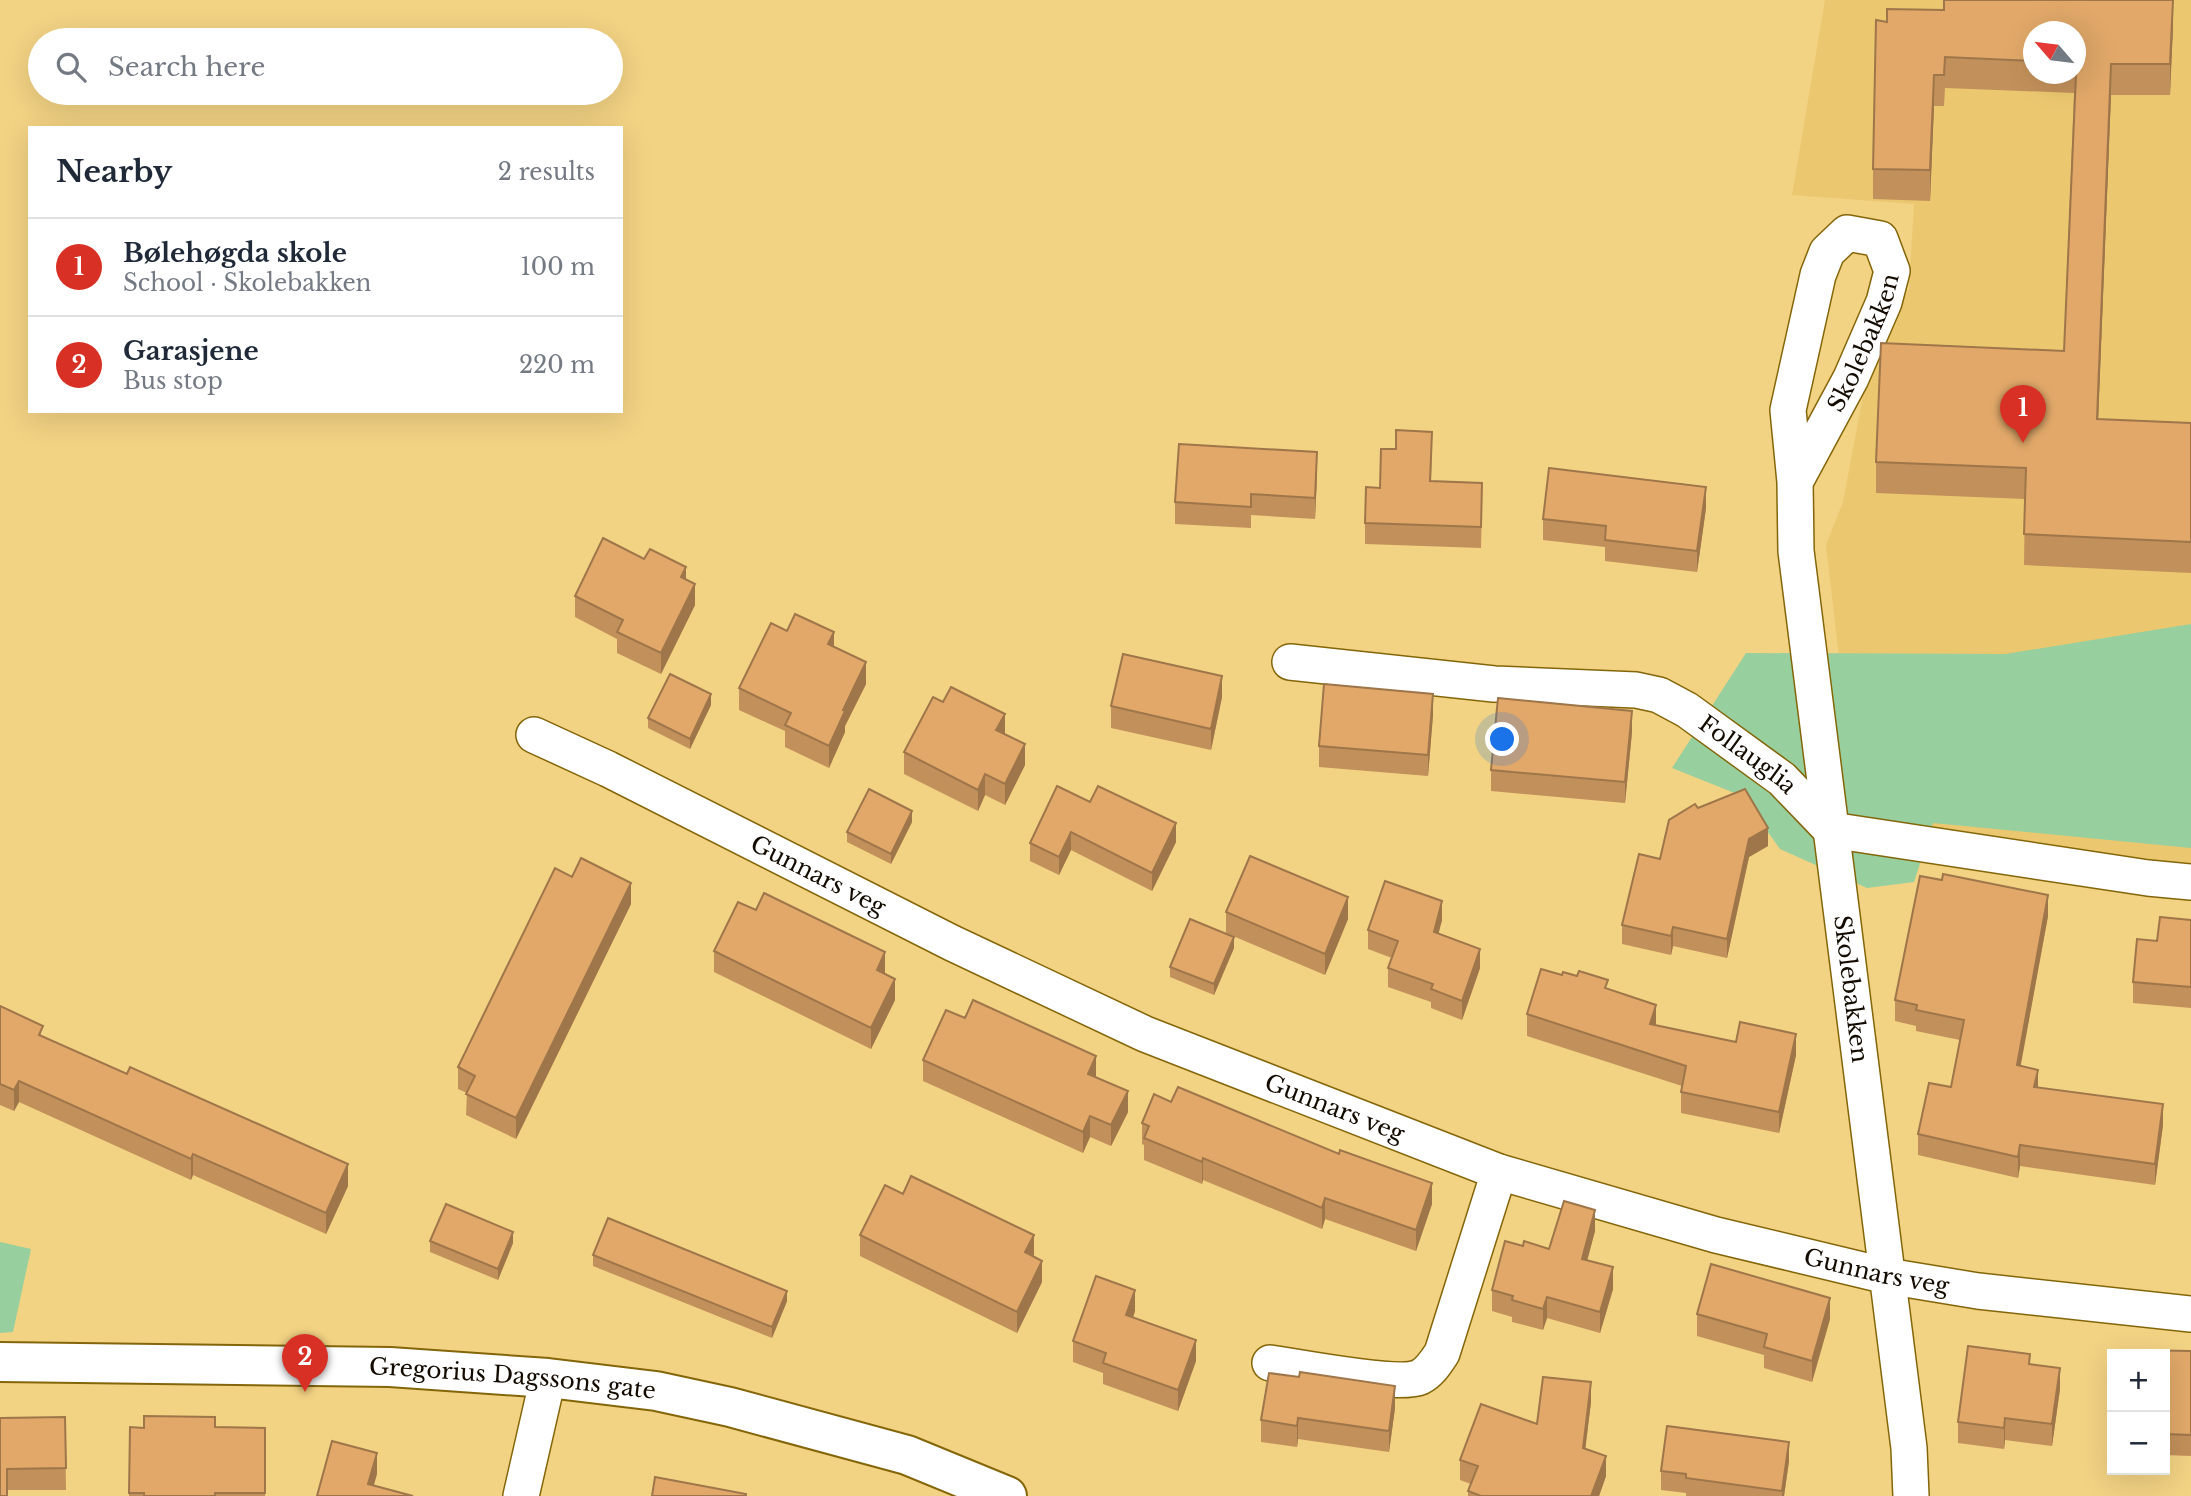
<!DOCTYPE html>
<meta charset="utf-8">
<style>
body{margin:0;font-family:"Libre Baskerville",serif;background:#f6f6f7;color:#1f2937}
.controls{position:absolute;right:21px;bottom:21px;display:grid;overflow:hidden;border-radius:0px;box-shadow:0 7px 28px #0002}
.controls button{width:63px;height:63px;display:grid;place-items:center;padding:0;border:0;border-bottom:2px solid #e0e1e3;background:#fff;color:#1f2937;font:35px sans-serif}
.compass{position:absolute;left:2023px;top:21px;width:63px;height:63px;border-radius:50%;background:#fff;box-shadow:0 7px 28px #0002;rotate:298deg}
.you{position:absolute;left:1503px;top:740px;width:24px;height:24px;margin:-18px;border:5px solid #fff;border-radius:50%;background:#1a73e8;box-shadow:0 0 0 10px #1a73e833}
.badge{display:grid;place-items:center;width:46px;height:46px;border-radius:50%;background:#d93025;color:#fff;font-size:23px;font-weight:700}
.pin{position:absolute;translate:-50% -58px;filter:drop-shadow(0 2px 4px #0008)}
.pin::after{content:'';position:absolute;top:37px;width:24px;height:21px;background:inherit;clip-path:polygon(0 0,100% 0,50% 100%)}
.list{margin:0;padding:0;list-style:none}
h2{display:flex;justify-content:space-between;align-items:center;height:91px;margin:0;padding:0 28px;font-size:30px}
h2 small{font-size:23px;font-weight:400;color:#747a83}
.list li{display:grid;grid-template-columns:46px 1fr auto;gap:21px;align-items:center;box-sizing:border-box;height:98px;padding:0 28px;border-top:2px solid #e0e1e3}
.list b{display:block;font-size:26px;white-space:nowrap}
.list p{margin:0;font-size:23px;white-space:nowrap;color:#747a83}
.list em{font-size:23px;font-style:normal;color:#747a83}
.icon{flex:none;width:38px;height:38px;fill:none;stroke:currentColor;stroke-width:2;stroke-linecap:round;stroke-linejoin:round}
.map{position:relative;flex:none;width:2191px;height:1496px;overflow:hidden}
.search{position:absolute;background:#fff;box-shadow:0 7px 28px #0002;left:28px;top:28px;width:595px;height:77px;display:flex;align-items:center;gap:18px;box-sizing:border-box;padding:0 24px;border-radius:38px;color:#747a83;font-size:26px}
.panel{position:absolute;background:#fff;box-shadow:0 7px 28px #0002;left:28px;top:126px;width:595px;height:287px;border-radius:0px}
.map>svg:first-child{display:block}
</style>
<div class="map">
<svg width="2191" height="1496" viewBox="0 0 2191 1496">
<rect width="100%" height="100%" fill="#f2d283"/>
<path fill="#ebc870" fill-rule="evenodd" d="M 1825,0 L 2191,0 L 2191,882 L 2148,878 L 1901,820 L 1854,787 L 1826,545 L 1843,502 L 1865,385 L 1909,288 L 1914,204 L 1792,195 ZM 2034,32 L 2076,32 L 2076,74 L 2034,74 Z"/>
<g fill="#97cf9e">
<path d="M 2191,624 L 2191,848 L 1933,823 L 1914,882 L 1867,888 L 1780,849 L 1742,796 L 1672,768 L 1746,653 L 2005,654 Z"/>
<path d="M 0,1242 L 31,1249 L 13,1332 L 0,1333 Z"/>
</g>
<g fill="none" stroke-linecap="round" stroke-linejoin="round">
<defs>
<g id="minor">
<path id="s1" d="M 1795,482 L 1851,378 L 1884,302 L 1892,271 L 1880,239 L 1847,233 L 1827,252 L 1818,275 L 1788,410 L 1795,482 L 1796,551 L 1909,1448 L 1911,1496"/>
<path id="s2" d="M 1290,662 L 1494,684 L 1636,690 L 1659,695 L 1687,710 L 1782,779 L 1831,830 L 2148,878 L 2191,882"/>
<path id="s3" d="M 534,735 L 608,769 L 952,943 L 1145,1034 L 1499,1172 L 1716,1235 L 1887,1276 L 1978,1291 L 2191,1314"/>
<path d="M 1270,1363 C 1298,1367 1399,1387 1420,1377 C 1430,1372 1436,1362 1442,1353 L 1499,1172"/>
<path d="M 521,1496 L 548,1378"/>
</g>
<g id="tertiary">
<path id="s4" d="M 0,1362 L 390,1367 L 548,1378 L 656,1391 L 730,1407 L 907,1455 L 1007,1496"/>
</g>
</defs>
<use href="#minor" stroke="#846609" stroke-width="38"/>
<use href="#tertiary" stroke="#846609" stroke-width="42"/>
<use href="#minor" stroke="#fff" stroke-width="35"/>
<use href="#tertiary" stroke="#fff" stroke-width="38"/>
</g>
<g fill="#c2905a" fill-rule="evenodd">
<path d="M 1944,10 L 2173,26 L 2170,95 L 2111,95 L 2098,419 L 2191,423 L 2191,573 L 2024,565 L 2025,499 L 1876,493 L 1876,462 L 2064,351 L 2074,93 L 1945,88 L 1944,106 L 1934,106 L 1930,201 L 1873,199 L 1873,169 L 1887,22 ZM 2034,32 L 2076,32 L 2076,74 L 2034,74 Z"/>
<path d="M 1432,453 L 1431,481 L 1482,504 L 1481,548 L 1365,544 L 1365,523 L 1380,488 Z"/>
<path d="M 1317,473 L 1315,519 L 1251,515 L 1251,528 L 1175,524 L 1175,502 Z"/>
<path d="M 1706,508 L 1697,572 L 1605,561 L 1605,547 L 1543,540 L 1543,519 Z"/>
<path d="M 686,580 L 695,605 L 661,674 L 617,653 L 617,639 L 575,617 L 575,596 Z"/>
<path d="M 787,631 L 834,647 L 866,684 L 845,726 L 845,732 L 829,768 L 785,747 L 785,731 L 739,710 L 739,688 Z"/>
<path d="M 1222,697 L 1211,750 L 1111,728 L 1111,706 Z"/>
<path d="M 711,705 L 690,749 L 648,728 L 648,718 Z"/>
<path d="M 1433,715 L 1428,776 L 1319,767 L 1319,746 Z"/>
<path d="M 1632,732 L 1625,803 L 1491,791 L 1491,770 Z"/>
<path d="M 1005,734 L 1025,765 L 1005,805 L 985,795 L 978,811 L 904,774 L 904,752 Z"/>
<path d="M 1090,802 L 1176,842 L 1152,891 L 1071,850 L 1059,875 L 1030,861 L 1030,843 Z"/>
<path d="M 1698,808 L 1768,846 L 1749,857 L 1727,958 L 1673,946 L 1671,955 L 1622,944 L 1622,925 L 1660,859 Z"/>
<path d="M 912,822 L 891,864 L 847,842 L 847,832 Z"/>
<path d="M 631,904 L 516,1139 L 466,1115 L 467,1093 L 458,1089 L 458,1067 Z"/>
<path d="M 1226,912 L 1348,919 L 1325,975 L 1226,933 Z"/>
<path d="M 2048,916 L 2020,1066 L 2038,1087 L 2163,1125 L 2155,1185 L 2020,1166 L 2018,1178 L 1918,1155 L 1918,1134 L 1951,1087 L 1960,1040 L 1916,1031 L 1916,1026 L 1895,1021 L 1895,1000 Z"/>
<path d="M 1442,920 L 1438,934 L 1480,968 L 1462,1020 L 1431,1008 L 1431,1002 L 1388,987 L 1388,968 L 1392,958 L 1368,949 L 1368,930 Z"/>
<path d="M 2191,920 L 2191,1008 L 2133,1003 L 2133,982 L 2157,941 Z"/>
<path d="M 1234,948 L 1214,995 L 1170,977 L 1170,967 Z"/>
<path d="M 714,951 L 885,974 L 895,1000 L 871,1049 L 714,972 Z"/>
<path d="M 1608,989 L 1656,1026 L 1796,1055 L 1779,1133 L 1681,1113 L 1681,1092 L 1682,1086 L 1527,1036 L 1527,1014 Z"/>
<path d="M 0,1006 L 43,1036 L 348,1186 L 326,1234 L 193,1175 L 191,1180 L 19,1102 L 14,1111 L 0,1105 Z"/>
<path d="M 923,1060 L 1096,1077 L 1128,1112 L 1111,1146 L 1090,1137 L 1083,1153 L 923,1081 Z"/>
<path d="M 1142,1123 L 1432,1204 L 1416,1251 L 1325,1219 L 1322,1229 L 1203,1180 L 1202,1184 L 1144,1160 L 1144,1145 L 1142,1144 Z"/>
<path d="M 1595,1231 L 1587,1260 L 1613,1289 L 1600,1333 L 1547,1318 L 1543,1330 L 1512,1322 L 1512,1317 L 1492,1311 L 1492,1290 L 1523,1246 L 1549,1249 Z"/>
<path d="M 860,1235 L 1033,1257 L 1042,1282 L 1017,1333 L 860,1256 Z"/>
<path d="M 430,1241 L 513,1243 L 498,1280 L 430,1252 Z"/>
<path d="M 593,1255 L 787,1301 L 772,1338 L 593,1266 Z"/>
<path d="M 1135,1311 L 1133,1318 L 1196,1361 L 1178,1411 L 1103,1384 L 1103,1373 L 1073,1362 L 1073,1341 Z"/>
<path d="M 1697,1314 L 1830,1319 L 1812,1382 L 1764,1368 L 1764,1355 L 1697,1336 Z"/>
<path d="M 2191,1351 L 2191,1456 L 2165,1455 L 2165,1354 Z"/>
<path d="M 2030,1364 L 2060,1389 L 2052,1446 L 2005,1440 L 2004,1449 L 1958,1443 L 1958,1422 Z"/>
<path d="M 1591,1402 L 1585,1449 L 1606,1476 L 1599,1496 L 1468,1496 L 1468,1491 L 1471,1484 L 1460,1480 L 1460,1460 L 1537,1424 Z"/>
<path d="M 1395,1408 L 1389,1452 L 1298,1439 L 1297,1447 L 1261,1442 L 1261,1420 Z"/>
<path d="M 65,1417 L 66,1490 L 7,1490 L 0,1418 Z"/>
<path d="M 130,1427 L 265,1428 L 265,1496 L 129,1496 Z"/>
<path d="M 1789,1461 L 1784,1496 L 1686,1496 L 1686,1493 L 1661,1490 L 1661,1471 Z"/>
</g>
<g fill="#9e764a">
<path d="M 2173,0 L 2173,26 L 2170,95 L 2170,64 Z"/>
<path d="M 2111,64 L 2111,95 L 2097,450 L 2097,419 Z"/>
<path d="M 1934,75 L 1934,106 L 1930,201 L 1930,170 Z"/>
<path d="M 1317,452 L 1317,473 L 1315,519 L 1315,498 Z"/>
<path d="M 1706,487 L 1706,508 L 1697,572 L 1697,551 Z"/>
<path d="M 686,567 L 686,588 L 681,577 Z"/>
<path d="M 695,584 L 695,605 L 661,674 L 661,653 Z"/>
<path d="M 834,632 L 834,653 L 828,644 Z"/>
<path d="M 866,662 L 866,684 L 845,726 L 845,732 L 829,768 L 829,746 L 843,710 Z"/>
<path d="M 1222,676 L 1222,697 L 1211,750 L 1211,729 Z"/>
<path d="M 711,694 L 711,705 L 690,749 L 690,739 Z"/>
<path d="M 1433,694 L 1433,715 L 1428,776 L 1428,755 Z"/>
<path d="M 1632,711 L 1632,732 L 1625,803 L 1625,782 Z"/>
<path d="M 1005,714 L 1005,735 L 996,730 Z"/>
<path d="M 1025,744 L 1025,765 L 1005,805 L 1005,784 Z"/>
<path d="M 985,774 L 985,795 L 978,811 L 978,790 Z"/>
<path d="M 912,811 L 912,822 L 891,864 L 891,854 Z"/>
<path d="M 1176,823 L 1176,842 L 1152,891 L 1152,873 Z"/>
<path d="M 1768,828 L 1768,846 L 1749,857 L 1727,958 L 1727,939 L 1749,839 Z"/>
<path d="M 1071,832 L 1071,850 L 1059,875 L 1059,857 Z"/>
<path d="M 631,883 L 631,904 L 516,1139 L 516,1118 Z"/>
<path d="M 2048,895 L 2048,916 L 2017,1086 L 2017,1065 Z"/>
<path d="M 1348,897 L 1348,919 L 1325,975 L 1325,954 Z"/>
<path d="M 1442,901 L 1442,920 L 1434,951 L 1434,932 Z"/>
<path d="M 1673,927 L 1673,946 L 1671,955 L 1671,936 Z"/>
<path d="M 1234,937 L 1234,948 L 1214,995 L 1214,984 Z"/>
<path d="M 1480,949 L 1480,968 L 1462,1020 L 1462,1001 Z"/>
<path d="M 885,952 L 885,973 L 877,991 L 877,970 Z"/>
<path d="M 895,979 L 895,1000 L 871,1049 L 871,1028 Z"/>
<path d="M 1656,1005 L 1656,1026 L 1650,1024 Z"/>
<path d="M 1796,1034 L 1796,1055 L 1779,1133 L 1779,1112 Z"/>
<path d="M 1096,1056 L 1096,1077 L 1088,1074 Z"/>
<path d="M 2038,1070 L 2038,1091 L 2034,1087 Z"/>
<path d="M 19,1081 L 19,1102 L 14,1111 L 14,1090 Z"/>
<path d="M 1128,1091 L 1128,1112 L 1111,1146 L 1111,1125 Z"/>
<path d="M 2163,1104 L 2163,1125 L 2155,1185 L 2155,1164 Z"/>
<path d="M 1090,1116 L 1090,1137 L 1083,1153 L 1083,1132 Z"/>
<path d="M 2020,1145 L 2020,1166 L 2018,1178 L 2018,1157 Z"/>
<path d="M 193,1154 L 193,1175 L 191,1180 L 191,1159 Z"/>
<path d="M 1203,1158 L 1203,1180 L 1202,1184 L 1202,1162 Z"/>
<path d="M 348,1164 L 348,1186 L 326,1234 L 326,1213 Z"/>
<path d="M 1432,1183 L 1432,1204 L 1416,1251 L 1416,1230 Z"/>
<path d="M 1325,1198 L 1325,1219 L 1322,1229 L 1322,1208 Z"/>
<path d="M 1595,1210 L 1595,1231 L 1582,1280 L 1582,1259 Z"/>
<path d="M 513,1232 L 513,1243 L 498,1280 L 498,1269 Z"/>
<path d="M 1034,1235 L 1034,1256 L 1025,1252 Z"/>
<path d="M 1042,1261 L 1042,1282 L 1017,1333 L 1017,1312 Z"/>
<path d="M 1613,1267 L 1613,1289 L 1600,1333 L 1600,1312 Z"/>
<path d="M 1135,1290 L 1135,1311 L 1126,1337 L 1126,1315 Z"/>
<path d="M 787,1291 L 787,1301 L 772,1338 L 772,1327 Z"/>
<path d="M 1547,1297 L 1547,1318 L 1543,1330 L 1543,1309 Z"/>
<path d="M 1830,1298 L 1830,1319 L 1812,1382 L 1812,1361 Z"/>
<path d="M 1196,1340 L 1196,1361 L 1178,1411 L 1178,1390 Z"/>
<path d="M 2060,1368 L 2060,1389 L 2052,1446 L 2052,1424 Z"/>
<path d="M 1591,1382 L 1591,1402 L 1583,1468 L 1583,1448 Z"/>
<path d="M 1395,1386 L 1395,1408 L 1389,1452 L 1389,1431 Z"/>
<path d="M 1298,1418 L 1298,1439 L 1297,1447 L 1297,1426 Z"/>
<path d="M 2005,1418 L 2005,1440 L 2004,1449 L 2004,1428 Z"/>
<path d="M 1789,1442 L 1789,1461 L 1784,1496 L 1782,1496 Z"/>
<path d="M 377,1453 L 377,1474 L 371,1496 L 368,1484 Z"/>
<path d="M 1606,1456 L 1606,1476 L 1599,1496 L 1591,1496 Z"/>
</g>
<g fill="#e1a869" stroke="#9e764a" stroke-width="2">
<path d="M 1944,0 L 2173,0 L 2170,64 L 2111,64 L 2097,419 L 2191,423 L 2191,542 L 2024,534 L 2026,468 L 1876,462 L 1881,343 L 2064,351 L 2076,74 L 2076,32 L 2034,32 L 2034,61 L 1945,57 L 1944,75 L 1934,75 L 1930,170 L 1873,169 L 1876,20 L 1887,22 L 1887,9 L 1944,10 Z"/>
<path d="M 1396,430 L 1432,432 L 1430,481 L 1482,483 L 1481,527 L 1365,523 L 1366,487 L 1380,488 L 1381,449 L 1396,449 Z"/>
<path d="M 1179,444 L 1317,452 L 1315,498 L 1251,494 L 1251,507 L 1175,502 Z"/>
<path d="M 1549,468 L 1706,487 L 1697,551 L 1605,540 L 1606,526 L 1543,519 Z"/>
<path d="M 603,538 L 644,559 L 650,549 L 686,567 L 681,577 L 695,584 L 661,653 L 617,632 L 623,620 L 575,596 Z"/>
<path d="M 795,614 L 834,632 L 828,644 L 866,662 L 843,710 L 845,711 L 829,746 L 785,725 L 791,713 L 739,688 L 771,623 L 787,631 Z"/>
<path d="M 1123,654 L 1222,676 L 1211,729 L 1111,706 Z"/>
<path d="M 670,674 L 711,694 L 690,739 L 648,718 Z"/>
<path d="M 1324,684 L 1433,694 L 1428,755 L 1319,746 Z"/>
<path d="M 951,687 L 1005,714 L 996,730 L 1025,744 L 1005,784 L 985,774 L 978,790 L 904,752 L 933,697 L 943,702 Z"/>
<path d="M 1498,698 L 1632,711 L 1625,782 L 1491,770 Z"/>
<path d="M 1057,786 L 1090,802 L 1098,786 L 1176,823 L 1152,873 L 1071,832 L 1059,857 L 1030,843 Z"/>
<path d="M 869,789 L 912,811 L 891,854 L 847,832 Z"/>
<path d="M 1745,789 L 1768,828 L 1749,839 L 1727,939 L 1673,927 L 1671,936 L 1622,925 L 1639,854 L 1660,859 L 1669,820 L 1695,804 L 1698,808 Z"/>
<path d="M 1250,856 L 1348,897 L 1325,954 L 1226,912 Z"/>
<path d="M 581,858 L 631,883 L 516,1118 L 466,1094 L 475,1076 L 458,1067 L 555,868 L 572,877 Z"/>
<path d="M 1943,874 L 2048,895 L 2017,1065 L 2038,1070 L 2034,1087 L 2163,1104 L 2155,1164 L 2020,1145 L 2018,1157 L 1918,1134 L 1929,1083 L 1951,1087 L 1964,1020 L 1916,1010 L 1917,1005 L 1895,1000 L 1920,876 L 1942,880 Z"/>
<path d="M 1385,881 L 1442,901 L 1434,932 L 1480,949 L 1462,1001 L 1431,989 L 1433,984 L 1388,968 L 1398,941 L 1368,930 Z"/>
<path d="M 764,893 L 885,952 L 877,970 L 895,979 L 871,1028 L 714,951 L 738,902 L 756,910 Z"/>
<path d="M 2160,917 L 2191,920 L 2191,987 L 2133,982 L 2137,939 L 2157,941 Z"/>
<path d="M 1190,919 L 1234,937 L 1214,984 L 1170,967 Z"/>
<path d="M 1541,969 L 1562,975 L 1563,972 L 1577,976 L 1579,971 L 1608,980 L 1605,988 L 1656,1005 L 1650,1024 L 1736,1042 L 1740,1022 L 1796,1034 L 1779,1112 L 1681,1092 L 1686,1066 L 1527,1014 Z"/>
<path d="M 973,1000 L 1096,1056 L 1088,1074 L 1128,1091 L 1111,1125 L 1090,1116 L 1083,1132 L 923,1060 L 946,1010 L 965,1018 Z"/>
<path d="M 0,1006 L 43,1026 L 39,1035 L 127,1074 L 130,1067 L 348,1164 L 326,1213 L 193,1154 L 191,1159 L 19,1081 L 14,1090 L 0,1084 Z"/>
<path d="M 1178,1087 L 1339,1154 L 1340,1150 L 1432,1183 L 1416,1230 L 1325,1198 L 1322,1208 L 1203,1158 L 1202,1162 L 1144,1138 L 1149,1126 L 1142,1123 L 1154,1094 L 1171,1102 Z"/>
<path d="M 911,1176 L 1034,1235 L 1025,1252 L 1042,1261 L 1017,1312 L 860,1235 L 885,1185 L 903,1194 Z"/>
<path d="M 1564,1201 L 1595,1210 L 1582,1259 L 1613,1267 L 1600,1312 L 1547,1297 L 1543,1309 L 1512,1300 L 1513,1296 L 1492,1290 L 1505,1241 L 1523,1246 L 1524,1241 L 1549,1249 Z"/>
<path d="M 446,1204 L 513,1232 L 498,1269 L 430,1241 Z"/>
<path d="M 608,1218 L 787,1291 L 772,1327 L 593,1255 Z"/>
<path d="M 1711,1264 L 1830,1298 L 1812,1361 L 1764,1347 L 1767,1334 L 1697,1314 Z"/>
<path d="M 1096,1276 L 1135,1290 L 1126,1315 L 1196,1340 L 1178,1390 L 1103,1363 L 1106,1353 L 1073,1341 Z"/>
<path d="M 1968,1346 L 2030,1354 L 2029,1364 L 2060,1368 L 2052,1424 L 2005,1418 L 2004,1428 L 1958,1422 Z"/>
<path d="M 2135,1350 L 2191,1351 L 2191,1435 L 2165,1434 L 2165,1354 L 2135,1354 Z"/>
<path d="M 1300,1372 L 1395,1386 L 1389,1431 L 1298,1418 L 1297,1426 L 1261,1420 L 1269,1373 L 1299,1377 Z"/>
<path d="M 1543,1377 L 1591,1382 L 1583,1448 L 1606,1456 L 1591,1496 L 1481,1496 L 1468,1491 L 1478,1466 L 1460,1460 L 1481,1404 L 1537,1424 Z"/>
<path d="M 144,1416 L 215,1417 L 215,1427 L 265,1428 L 265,1493 L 215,1493 L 215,1496 L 144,1496 L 144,1493 L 129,1493 L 130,1427 L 144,1428 Z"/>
<path d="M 65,1417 L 66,1468 L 7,1469 L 7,1496 L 0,1496 L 0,1418 Z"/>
<path d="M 1667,1426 L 1789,1442 L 1782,1491 L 1686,1478 L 1686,1474 L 1661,1471 Z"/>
<path d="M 332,1441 L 377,1453 L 368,1484 L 413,1496 L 317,1496 Z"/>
<path d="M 655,1477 L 746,1494 L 746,1496 L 652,1496 Z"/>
</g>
<g text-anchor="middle" stroke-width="7" stroke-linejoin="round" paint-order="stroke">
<g font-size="23" fill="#140b00" stroke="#f2d283">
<text dy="8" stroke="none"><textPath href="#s1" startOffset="156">Skolebakken</textPath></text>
<text dy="8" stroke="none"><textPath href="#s2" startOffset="478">Follauglia</textPath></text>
<text dy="8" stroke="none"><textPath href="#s3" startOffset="317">Gunnars veg</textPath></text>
<text dy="8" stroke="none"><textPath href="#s1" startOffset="1074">Skolebakken</textPath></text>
<text dy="8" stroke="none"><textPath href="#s3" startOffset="884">Gunnars veg</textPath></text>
<text dy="8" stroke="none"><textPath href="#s3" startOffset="1451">Gunnars veg</textPath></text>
<text dy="8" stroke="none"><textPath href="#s4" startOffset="513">Gregorius Dagssons gate</textPath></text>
</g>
</g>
</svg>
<div class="controls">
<button>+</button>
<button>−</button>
</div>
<svg class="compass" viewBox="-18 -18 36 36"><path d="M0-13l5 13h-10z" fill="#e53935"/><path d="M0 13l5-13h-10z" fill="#747a83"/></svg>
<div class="you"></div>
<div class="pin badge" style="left:2023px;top:443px">1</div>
<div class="pin badge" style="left:305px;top:1392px">2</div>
<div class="search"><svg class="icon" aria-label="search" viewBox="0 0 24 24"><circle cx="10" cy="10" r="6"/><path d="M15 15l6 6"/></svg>Search here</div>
<section class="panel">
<h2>Nearby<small>2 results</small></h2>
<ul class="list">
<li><span class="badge">1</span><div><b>Bølehøgda skole</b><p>School · Skolebakken</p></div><em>100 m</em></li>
<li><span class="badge">2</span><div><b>Garasjene</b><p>Bus stop</p></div><em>220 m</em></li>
</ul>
</section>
</div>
